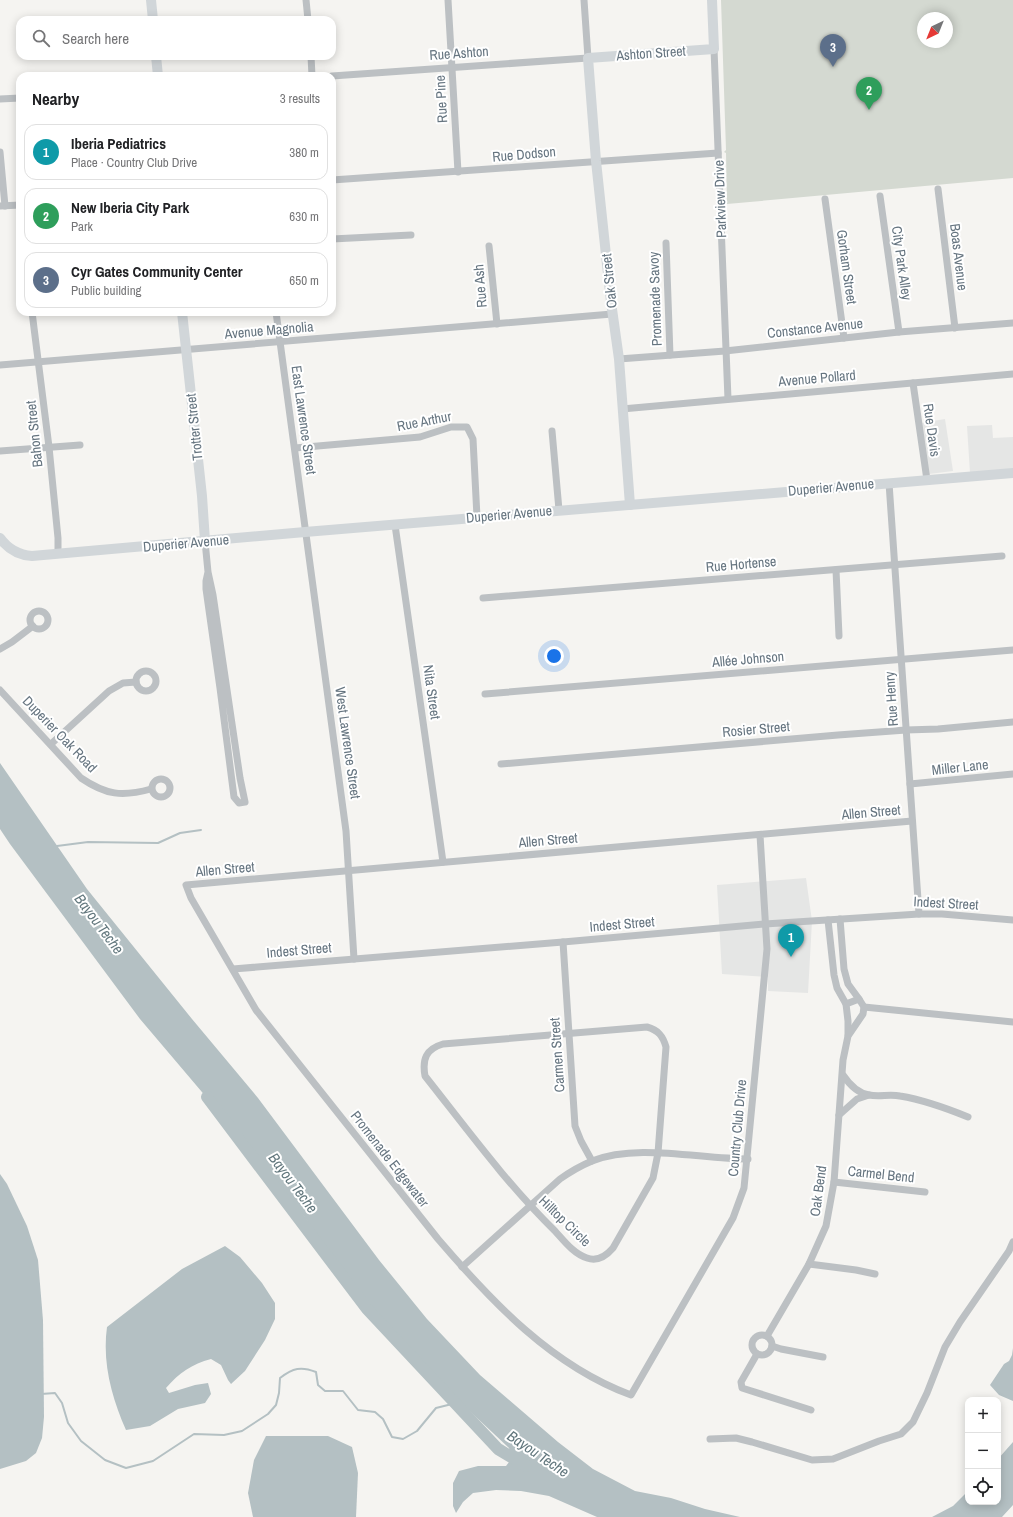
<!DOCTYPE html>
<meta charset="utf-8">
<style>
body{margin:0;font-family:"Archivo Narrow",sans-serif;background:#f6f6f6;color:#202124}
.controls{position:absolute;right:12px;bottom:12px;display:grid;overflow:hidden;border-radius:8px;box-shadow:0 2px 10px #0003}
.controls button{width:36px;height:36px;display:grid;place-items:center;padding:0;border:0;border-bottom:1px solid #e0e0e0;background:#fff;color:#202124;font:20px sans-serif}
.compass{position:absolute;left:917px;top:12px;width:36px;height:36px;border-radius:50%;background:#fff;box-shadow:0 2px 10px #0003;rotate:223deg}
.you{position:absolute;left:554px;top:656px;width:14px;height:14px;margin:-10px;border:3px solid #fff;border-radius:50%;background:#1a73e8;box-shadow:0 0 0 6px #1a73e833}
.badge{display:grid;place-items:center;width:26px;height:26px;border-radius:50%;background:#111827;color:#fff;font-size:13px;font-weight:700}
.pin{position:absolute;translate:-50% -33px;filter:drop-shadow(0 1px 2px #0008)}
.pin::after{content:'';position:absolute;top:21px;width:14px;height:12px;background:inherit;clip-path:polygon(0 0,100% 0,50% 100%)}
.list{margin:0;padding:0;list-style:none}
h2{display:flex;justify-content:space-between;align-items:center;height:52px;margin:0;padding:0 16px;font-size:17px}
h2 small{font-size:13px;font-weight:400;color:#757577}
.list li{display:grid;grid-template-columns:26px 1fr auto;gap:12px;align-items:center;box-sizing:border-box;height:56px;margin:0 8px 8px;padding:0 8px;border:1px solid #e0e0e0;border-radius:12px}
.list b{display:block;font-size:15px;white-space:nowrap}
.list p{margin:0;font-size:13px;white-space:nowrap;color:#757577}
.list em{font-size:13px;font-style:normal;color:#757577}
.icon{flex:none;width:22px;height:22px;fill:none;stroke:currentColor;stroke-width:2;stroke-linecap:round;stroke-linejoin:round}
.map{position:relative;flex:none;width:1013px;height:1517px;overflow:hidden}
.search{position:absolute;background:#fff;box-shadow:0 2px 10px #0003;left:16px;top:16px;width:320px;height:44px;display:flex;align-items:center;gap:10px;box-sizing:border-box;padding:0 14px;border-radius:12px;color:#757577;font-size:15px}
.panel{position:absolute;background:#fff;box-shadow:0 2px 10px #0003;left:16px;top:72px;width:320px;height:244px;border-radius:12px}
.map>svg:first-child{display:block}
</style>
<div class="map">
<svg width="1013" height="1517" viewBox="0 0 1013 1517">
<rect width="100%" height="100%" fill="#f5f4f1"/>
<g fill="#e5e6e5">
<path d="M 945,419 L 953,471 L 929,474 L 921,423 Z"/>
<path d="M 992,425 L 993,438 L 1013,437 L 1013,470 L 970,473 L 967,426 Z"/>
<path d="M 806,878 L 812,921 L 808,993 L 768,991 L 768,977 L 722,974 L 717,885 Z"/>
</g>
<path fill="#d4d9d1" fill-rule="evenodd" d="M 721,0 L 1013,0 L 1013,178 L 727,204 L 726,153 L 724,152 L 726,150 ZM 923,18 L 947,18 L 947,42 L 923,42 Z"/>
<g fill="#b4c0c3">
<path d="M 0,763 L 87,889 L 192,1019 L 258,1098 L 379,1260 L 427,1319 L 480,1375 L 558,1442 L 593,1469 L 635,1491 L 671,1498 L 705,1509 L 740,1517 L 597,1517 L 549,1496 L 521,1491 L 496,1490 L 473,1493 L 463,1502 L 456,1513 L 453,1506 L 453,1483 L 459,1471 L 478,1466 L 506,1466 L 512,1458 L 509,1448 L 460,1402 L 374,1312 L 334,1260 L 306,1219 L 279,1185 L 235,1131 L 140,1019 L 10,844 L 0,829 Z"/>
<path d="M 0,1174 L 7,1184 L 27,1226 L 38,1260 L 43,1320 L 44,1417 L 42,1438 L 36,1453 L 26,1461 L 0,1469 Z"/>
<path d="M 225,1246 L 240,1257 L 262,1283 L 275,1303 L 275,1319 L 265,1340 L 245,1371 L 231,1384 L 228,1380 L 221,1365 L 211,1359 C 192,1364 179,1373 166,1388 L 169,1393 L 195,1385 L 208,1383 L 211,1394 L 205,1403 L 178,1409 L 150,1426 L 126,1430 C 112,1398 102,1363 107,1327 L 182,1269 Z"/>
<path d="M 1013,1348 L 1013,1401 L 999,1395 L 990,1385 L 1004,1364 L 1009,1361 L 1012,1355 Z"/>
<path d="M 266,1436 L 328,1436 L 352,1447 L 358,1473 L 356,1517 L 253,1517 L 248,1493 L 254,1460 Z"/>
<path d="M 1013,1442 L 1013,1505 L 1002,1517 L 932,1517 L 953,1506 L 968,1491 L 968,1502 L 998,1502 L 998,1459 Z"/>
</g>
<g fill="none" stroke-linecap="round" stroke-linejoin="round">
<g stroke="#b4c0c3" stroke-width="2">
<path d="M 57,846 L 88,842 L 158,843 L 180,833 L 201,830"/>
<path d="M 41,1394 L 55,1393 L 62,1403 L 68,1423 L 81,1441 L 105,1460 L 126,1468 L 153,1461 L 194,1434 L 224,1435 L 242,1431 L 268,1414 L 276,1405 L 279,1393 L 280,1378 C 293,1368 301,1366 316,1372 L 318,1385 L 325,1391 L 343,1391 L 358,1410 L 375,1412 L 383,1419 L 392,1437 L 403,1439 L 417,1431 L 436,1408 L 460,1402"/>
</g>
<path stroke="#b4c0c3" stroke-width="12" d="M 207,1097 L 367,1309 L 498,1449 L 526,1466"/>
<g stroke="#bcc0c3" stroke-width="7">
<path d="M 306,0 L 308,20"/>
<path d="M 448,0 L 458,172"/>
<path d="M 714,49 L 728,399"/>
<path d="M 311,56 L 312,76"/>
<path d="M 332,76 L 588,58 L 584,0"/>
<path d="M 0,99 L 20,98"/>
<path d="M 0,152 L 5,206"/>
<path d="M 332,180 L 718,153"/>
<path d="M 938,189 L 955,328"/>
<path d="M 880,196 L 899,332"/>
<path d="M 825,199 L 844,338"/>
<path d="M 0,206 L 20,205"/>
<path d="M 332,239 L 411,235"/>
<path d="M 666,243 L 670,355"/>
<path d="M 489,246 L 497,324"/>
<path d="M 32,312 L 49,447 L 58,538 L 58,554"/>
<path d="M 276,312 L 346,831 L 354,959"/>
<path d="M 619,359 L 725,351 L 899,332 L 1013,323"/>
<path d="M 0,365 L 612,314"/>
<path d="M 913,383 L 927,480"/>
<path d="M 622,409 L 1013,374"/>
<path d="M 552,431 L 559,510"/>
<path d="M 295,448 L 420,437 L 451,427 L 467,427 L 473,439 L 477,517"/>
<path d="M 0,451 L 80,445"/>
<path d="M 889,483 L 919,914"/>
<path d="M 395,525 L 443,862"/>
<path d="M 205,541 L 208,572 L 213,595 L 240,778 L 245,802 L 239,803 L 234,797 L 220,688 L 206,589 L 206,581 L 208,572"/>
<path d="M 836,570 L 839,636"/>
<path d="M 483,598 L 1002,556"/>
<circle cx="39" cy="620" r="9"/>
<path d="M 0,649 L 12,642 L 33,626"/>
<circle cx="146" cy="681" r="10"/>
<path d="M 0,690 L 81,778 C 106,795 122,797 151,789"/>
<path d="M 485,694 L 1013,650"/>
<path d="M 51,744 L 109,691 L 123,683 L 136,682"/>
<path d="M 501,764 L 838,735 L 906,730 L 938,729 L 1013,722"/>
<circle cx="161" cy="788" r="9"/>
<path d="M 910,784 L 1013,774"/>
<path d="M 760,835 L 767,949 L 744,1188 L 733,1218 L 631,1395 C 552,1366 492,1302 438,1239 L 256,1010 L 191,898 L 186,885 L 912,821"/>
<path d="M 840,919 L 844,969 L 848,984 L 859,999"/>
<path d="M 828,920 L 834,975 L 837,988 L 846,1004 L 848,1021 L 848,1035"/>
<path d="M 563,942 L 575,1126 L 581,1141 L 592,1161"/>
<path d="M 233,969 L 563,942 L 765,924 L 919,914 L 942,914 L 1013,920"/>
<path d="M 864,1007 L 1013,1022"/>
<path d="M 647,1027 C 658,1030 663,1036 666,1047 L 658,1153 L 653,1178 L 613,1248 C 607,1255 598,1262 587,1258 C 574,1254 564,1241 555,1231 C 507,1184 467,1129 425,1076 C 422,1059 426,1049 443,1044 Z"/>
<path d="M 843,1075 C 849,1084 857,1093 869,1095 C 879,1097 890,1094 900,1096 C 924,1100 946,1108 968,1117"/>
<path d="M 839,1115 L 857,1099 L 869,1095"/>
<path d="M 834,1182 L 925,1192"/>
<path d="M 809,1264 L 856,1270 L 875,1274"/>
<path d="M 462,1267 L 560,1179 C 570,1172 580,1166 592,1161 C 637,1143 699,1159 748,1159"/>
<circle cx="762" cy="1345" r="10"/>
<path d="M 767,1336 L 809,1264 L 826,1226 L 834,1182 L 843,1060 L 848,1036 L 863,1014 L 864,1007 L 859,999 L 846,1004"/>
<path d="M 772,1346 L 781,1349 L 823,1357"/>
<path d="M 757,1354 L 741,1382 L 742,1388 L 811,1410"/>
<path d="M 710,1439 L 736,1438 L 752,1442 L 812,1460 L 833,1459 L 879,1441 L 901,1434 L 913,1422 L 927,1393 L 945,1347 L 960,1322 L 1009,1251 L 1013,1242"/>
</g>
<g stroke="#d1d6d9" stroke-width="10">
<path d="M 151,0 L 153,20"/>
<path d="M 156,56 L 158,76"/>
<path d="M 182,312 L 202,496 L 205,541"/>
<path d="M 630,505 L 619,359 L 611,302 L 596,161 L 588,58 L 714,49 L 712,0"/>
<path d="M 0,538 C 8,549 18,555 32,556 L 305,532 L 1013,473"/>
</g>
</g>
<g text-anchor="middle" stroke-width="4" stroke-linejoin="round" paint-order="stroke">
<g font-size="14" fill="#667580" stroke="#fff">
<text transform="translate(459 53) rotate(-4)" y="5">Rue Ashton</text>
<text transform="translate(651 53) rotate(-4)" y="5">Ashton Street</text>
<text transform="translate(441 99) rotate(-93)" y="5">Rue Pine</text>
<text transform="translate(524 154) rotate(-5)" y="5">Rue Dodson</text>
<text transform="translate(720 199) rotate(-92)" y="5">Parkview Drive</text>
<text transform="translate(959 257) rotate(83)" y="5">Boas Avenue</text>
<text transform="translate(902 263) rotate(82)" y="5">City Park Alley</text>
<text transform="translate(847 267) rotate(82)" y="5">Gorham Street</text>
<text transform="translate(609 281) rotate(-96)" y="5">Oak Street</text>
<text transform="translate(480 286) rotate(-95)" y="5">Rue Ash</text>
<text transform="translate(655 299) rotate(-92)" y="5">Promenade Savoy</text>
<text transform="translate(815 328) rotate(-6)" y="5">Constance Avenue</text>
<text transform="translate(269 330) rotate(-5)" y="5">Avenue Magnolia</text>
<text transform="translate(817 378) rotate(-5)" y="5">Avenue Pollard</text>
<text transform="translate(304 420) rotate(82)" y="5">East Lawrence Street</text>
<text transform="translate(424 421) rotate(-11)" y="5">Rue Arthur</text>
<text transform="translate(194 427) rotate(-96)" y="5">Trotter Street</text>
<text transform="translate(932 430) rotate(82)" y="5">Rue Davis</text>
<text transform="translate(34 434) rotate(-96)" y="5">Bahon Street</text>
<text transform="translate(831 487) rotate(-5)" y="5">Duperier Avenue</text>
<text transform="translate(509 514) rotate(-5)" y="5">Duperier Avenue</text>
<text transform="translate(186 543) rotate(-5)" y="5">Duperier Avenue</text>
<text transform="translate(741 564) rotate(-5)" y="5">Rue Hortense</text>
<text transform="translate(748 659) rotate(-5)" y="5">Allée Johnson</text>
<text transform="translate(432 692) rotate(82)" y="5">Nita Street</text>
<text transform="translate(891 699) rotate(-94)" y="5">Rue Henry</text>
<text transform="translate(756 729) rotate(-5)" y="5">Rosier Street</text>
<text transform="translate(60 734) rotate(46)" y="5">Duperier Oak Road</text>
<text transform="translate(348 743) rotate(82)" y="5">West Lawrence Street</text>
<text transform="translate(960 767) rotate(-6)" y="5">Miller Lane</text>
<text transform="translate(871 812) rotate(-5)" y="5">Allen Street</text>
<text transform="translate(548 840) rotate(-5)" y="5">Allen Street</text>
<text transform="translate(225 869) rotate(-5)" y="5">Allen Street</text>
<text transform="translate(946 903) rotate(3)" y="5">Indest Street</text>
<text transform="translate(622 924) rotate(-5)" y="5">Indest Street</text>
<text transform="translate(299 950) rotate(-5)" y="5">Indest Street</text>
<text transform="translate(557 1055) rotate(-94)" y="5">Carmen Street</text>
<text transform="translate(737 1128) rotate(-85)" y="5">Country Club Drive</text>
<text transform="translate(390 1159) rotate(52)" y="5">Promenade Edgewater</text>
<text transform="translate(881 1174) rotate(6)" y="5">Carmel Bend</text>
<text transform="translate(818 1191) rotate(-82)" y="5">Oak Bend</text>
<text transform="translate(565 1221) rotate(44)" y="5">Hilltop Circle</text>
</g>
<g font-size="15" font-style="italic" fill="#62777d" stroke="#fff">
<text transform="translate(99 924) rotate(53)" y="5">Bayou Teche</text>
<text transform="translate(293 1183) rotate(53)" y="5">Bayou Teche</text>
<text transform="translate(538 1454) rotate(34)" y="5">Bayou Teche</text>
</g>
</g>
</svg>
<div class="controls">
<button>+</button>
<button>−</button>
<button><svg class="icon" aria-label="locate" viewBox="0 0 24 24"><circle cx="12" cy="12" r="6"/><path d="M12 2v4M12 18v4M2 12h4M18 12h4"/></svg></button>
</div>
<svg class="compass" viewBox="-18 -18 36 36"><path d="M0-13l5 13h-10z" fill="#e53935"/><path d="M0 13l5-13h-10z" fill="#757577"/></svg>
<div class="you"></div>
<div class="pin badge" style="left:791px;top:957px;background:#0f9aa8">1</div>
<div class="pin badge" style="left:869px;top:110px;background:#2e9e5b">2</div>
<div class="pin badge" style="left:833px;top:67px;background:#5c6f8a">3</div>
<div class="search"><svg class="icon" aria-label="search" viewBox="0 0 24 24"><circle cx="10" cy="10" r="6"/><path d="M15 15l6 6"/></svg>Search here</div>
<section class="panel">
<h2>Nearby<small>3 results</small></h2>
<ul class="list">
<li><span class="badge" style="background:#0f9aa8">1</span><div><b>Iberia Pediatrics</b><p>Place · Country Club Drive</p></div><em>380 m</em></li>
<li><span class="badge" style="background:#2e9e5b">2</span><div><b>New Iberia City Park</b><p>Park</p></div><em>630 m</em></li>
<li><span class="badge" style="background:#5c6f8a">3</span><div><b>Cyr Gates Community Center</b><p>Public building</p></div><em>650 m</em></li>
</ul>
</section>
</div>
